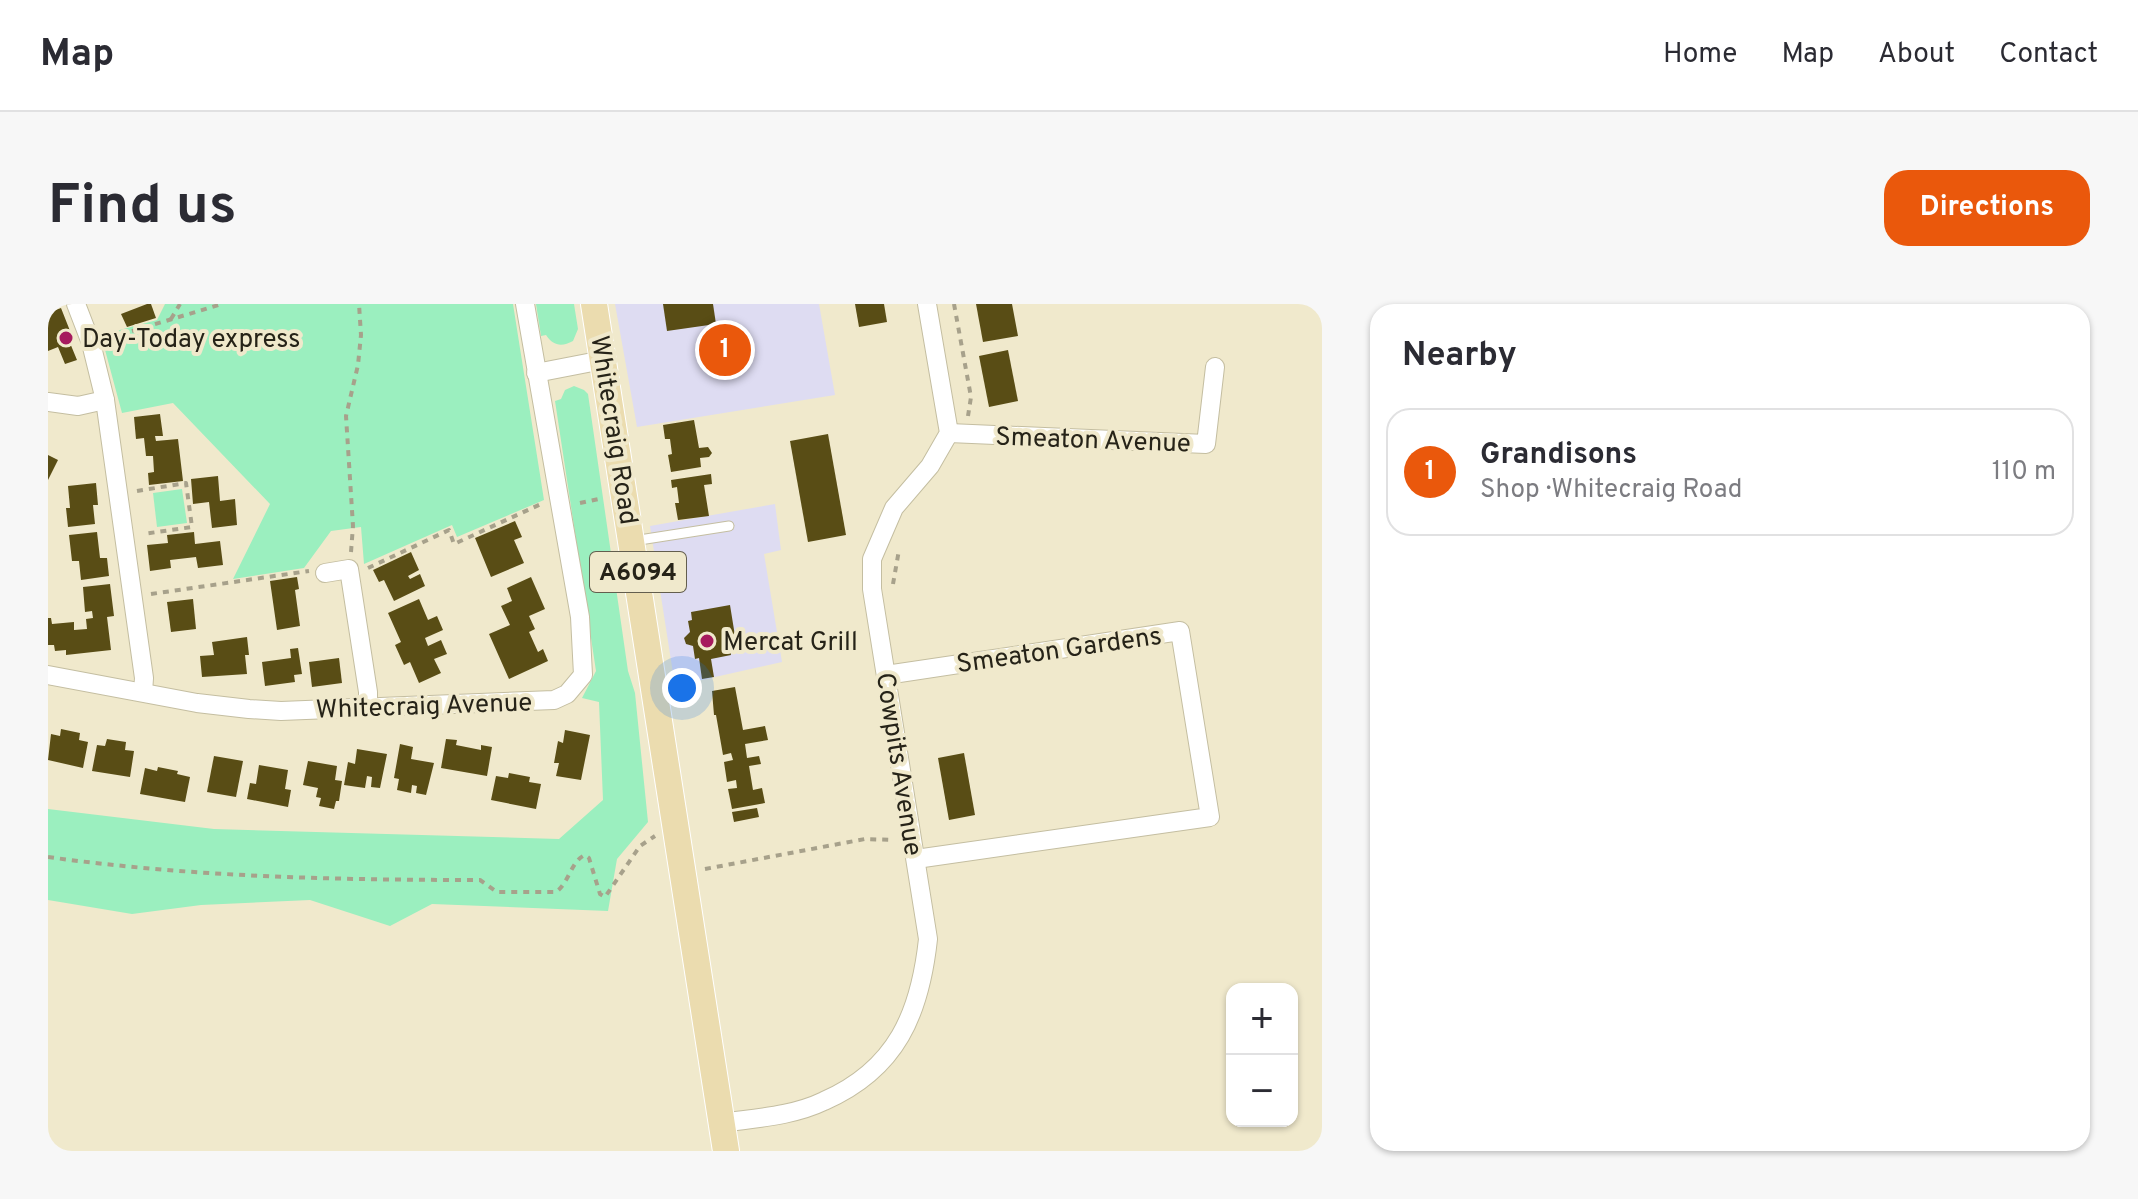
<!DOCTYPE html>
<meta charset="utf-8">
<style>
body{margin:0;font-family:Overpass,sans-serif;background:#f7f7f7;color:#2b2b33}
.controls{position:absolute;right:24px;bottom:24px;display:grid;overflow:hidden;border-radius:16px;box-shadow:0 2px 6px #0004}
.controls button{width:72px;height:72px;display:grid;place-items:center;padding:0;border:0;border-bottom:2px solid #e1e1e2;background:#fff;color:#2b2b33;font:40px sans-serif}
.you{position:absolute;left:634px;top:384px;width:28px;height:28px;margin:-20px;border:6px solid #fff;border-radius:50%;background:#1a73e8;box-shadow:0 0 0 12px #1a73e833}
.badge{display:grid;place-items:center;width:52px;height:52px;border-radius:50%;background:#ea580c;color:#fff;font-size:26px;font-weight:700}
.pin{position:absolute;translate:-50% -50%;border:4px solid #fff;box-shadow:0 2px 8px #0006}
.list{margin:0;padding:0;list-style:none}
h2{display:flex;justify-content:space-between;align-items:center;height:104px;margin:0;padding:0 32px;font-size:34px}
h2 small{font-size:26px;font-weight:400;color:#7c7c81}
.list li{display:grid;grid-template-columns:52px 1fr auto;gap:24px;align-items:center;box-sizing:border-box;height:128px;margin:0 16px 16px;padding:0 16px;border:2px solid #e1e1e2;border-radius:24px}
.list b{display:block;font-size:30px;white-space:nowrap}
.list p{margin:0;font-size:26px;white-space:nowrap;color:#7c7c81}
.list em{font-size:26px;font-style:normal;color:#7c7c81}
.map{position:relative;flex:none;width:1274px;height:847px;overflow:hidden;border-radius:24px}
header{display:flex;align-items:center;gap:48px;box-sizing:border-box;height:112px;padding:0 40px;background:#fff;border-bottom:2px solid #e1e1e2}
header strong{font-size:38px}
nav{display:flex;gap:44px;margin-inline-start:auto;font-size:28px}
.intro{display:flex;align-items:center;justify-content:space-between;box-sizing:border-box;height:192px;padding:0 48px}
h1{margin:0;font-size:56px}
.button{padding:20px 36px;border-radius:24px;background:#ea580c;color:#fff;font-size:28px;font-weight:700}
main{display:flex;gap:48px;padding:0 48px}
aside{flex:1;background:#fff;border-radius:24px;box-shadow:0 2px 6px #0004}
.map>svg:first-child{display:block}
</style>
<header>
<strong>Map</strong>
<nav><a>Home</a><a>Map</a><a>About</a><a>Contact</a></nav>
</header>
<div class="intro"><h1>Find us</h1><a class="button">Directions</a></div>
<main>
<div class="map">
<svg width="1274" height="847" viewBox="0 0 1274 847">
<rect width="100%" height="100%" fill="#f0e9cc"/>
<g fill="#dedcf2">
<path d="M 567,0 L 771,0 L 787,91 L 589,123 Z"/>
<path d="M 727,200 L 733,246 L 716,250 L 734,358 L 627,382 L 602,222 Z"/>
</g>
<g fill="#9befbf">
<path d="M 117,0 L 465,0 L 496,196 L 409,233 L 404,221 L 316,260 L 313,223 L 283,227 L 256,264 L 185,275 L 222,200 L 125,99 L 74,109 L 53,31 L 109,16 Z"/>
<path d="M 488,0 L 526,0 L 530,25 L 525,37 C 514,43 505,42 498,31 L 493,32 Z"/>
<path d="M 526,82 L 536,86 L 540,90 L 580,367 L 587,389 L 600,518 L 569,555 L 560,607 L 384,600 L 342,622 L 262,596 L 153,601 L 84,610 L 0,596 L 0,505 L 166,525 L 511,535 L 555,496 L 551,398 L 534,394 L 548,367 L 507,97 L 513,95 L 517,86 Z"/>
<path d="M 134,185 L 139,219 L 109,223 L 105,189 Z"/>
</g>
<g fill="#594d15">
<path d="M 99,0 L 103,0 L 108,14 L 79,23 L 73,10 Z"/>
<path d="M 615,0 L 665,0 L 668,20 L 619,27 Z"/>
<path d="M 807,0 L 836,0 L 839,18 L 811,23 Z"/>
<path d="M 928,0 L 964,0 L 970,32 L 935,38 Z"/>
<path d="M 13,4 L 26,37 L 22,39 L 29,56 L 17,60 L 10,43 L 0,47 L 0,9 Z"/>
<path d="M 960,46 L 970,97 L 941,103 L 931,52 Z"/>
<path d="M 112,110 L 115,132 L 107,132 L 108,137 L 130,135 L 135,177 L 101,181 L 100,169 L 106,168 L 105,152 L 98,152 L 96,134 L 88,135 L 86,113 Z"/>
<path d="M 646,116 L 651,144 L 660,143 L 664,149 L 661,153 L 652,154 L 653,163 L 623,168 L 620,151 L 624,150 L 622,135 L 617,135 L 615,121 Z"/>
<path d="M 780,130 L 798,231 L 760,238 L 742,137 Z"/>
<path d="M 0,151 L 10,156 L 0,176 Z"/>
<path d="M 663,170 L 664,180 L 656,181 L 661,212 L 630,216 L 627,199 L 631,199 L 629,183 L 624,184 L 623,176 Z"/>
<path d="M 170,172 L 172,197 L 187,195 L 189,221 L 164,224 L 161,198 L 145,200 L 143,175 Z"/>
<path d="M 48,179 L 50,201 L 45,201 L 47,220 L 20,223 L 18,204 L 22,204 L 20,182 Z"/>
<path d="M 467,217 L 474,233 L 466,236 L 476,259 L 443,273 L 427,234 Z"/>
<path d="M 49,228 L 52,254 L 59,254 L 61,272 L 33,276 L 31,257 L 24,257 L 21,231 Z"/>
<path d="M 146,228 L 147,240 L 172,237 L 175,261 L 150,264 L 148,253 L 122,256 L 123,264 L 102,267 L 99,241 L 120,239 L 119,231 Z"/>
<path d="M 363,248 L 371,266 L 360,272 L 362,275 L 372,270 L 377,282 L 346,297 L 336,276 L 331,278 L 325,266 Z"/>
<path d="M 249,273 L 251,285 L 247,286 L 252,322 L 229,326 L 222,277 Z"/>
<path d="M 483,273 L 497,305 L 481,312 L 487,325 L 481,328 L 490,348 L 495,345 L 500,357 L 461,375 L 441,330 L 462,321 L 453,302 L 464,297 L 459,284 Z"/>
<path d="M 62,280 L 66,312 L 59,313 L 63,346 L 18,351 L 18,346 L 7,347 L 6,341 L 0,341 L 0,314 L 3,314 L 4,320 L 26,318 L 26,326 L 39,325 L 38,315 L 45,314 L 44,307 L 37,308 L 35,283 Z"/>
<path d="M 145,295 L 148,325 L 123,328 L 119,298 Z"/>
<path d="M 371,295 L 380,316 L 389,312 L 395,326 L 377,334 L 380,342 L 393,336 L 399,350 L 386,355 L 393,369 L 371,379 L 362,358 L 356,361 L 347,341 L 353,338 L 340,309 Z"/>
<path d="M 682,301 L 687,332 L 680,333 L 683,351 L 663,355 L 666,373 L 654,375 L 651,354 L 647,355 L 645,342 L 638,340 L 636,334 L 642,328 L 640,317 L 644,316 L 643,308 Z"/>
<path d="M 199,333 L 201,351 L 197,351 L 199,370 L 154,373 L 152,352 L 166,351 L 164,338 Z"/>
<path d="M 250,344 L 254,370 L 246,371 L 247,378 L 217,382 L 214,358 L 243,354 L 242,345 Z"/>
<path d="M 291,354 L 294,379 L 264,383 L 261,358 Z"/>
<path d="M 687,383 L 695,426 L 717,422 L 720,436 L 697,440 L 699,454 L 711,452 L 713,460 L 701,462 L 705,486 L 714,484 L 717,499 L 684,505 L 680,485 L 689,484 L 688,476 L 679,478 L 676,458 L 685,456 L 683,449 L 675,451 L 668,411 L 666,411 L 664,387 Z"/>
<path d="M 13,425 L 32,429 L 31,436 L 40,438 L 35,464 L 0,456 L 3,430 L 12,432 Z"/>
<path d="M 517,426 L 542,431 L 533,476 L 508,472 L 511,459 L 506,459 L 510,437 L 515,439 Z"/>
<path d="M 59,435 L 78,438 L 77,446 L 86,447 L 82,473 L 44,467 L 49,441 L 57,442 Z"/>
<path d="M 398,435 L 409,436 L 408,441 L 433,446 L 433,441 L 444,443 L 439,472 L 393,464 Z"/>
<path d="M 352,440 L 365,443 L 363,455 L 386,459 L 378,491 L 368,489 L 369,482 L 364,481 L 363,489 L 349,486 L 351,475 L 346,474 Z"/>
<path d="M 309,445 L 339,450 L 332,484 L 323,483 L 324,473 L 319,472 L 317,484 L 296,481 L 300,458 L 307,460 Z"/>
<path d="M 916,449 L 927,511 L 901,516 L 890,454 Z"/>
<path d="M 166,452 L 195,457 L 188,493 L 159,488 Z"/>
<path d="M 260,457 L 289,462 L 287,476 L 294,477 L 291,497 L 288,497 L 286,505 L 271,502 L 273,494 L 268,493 L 270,484 L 255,481 Z"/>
<path d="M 211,461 L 240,466 L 237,485 L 243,486 L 240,503 L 199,495 L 202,479 L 208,480 Z"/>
<path d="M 110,463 L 130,467 L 129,470 L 142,473 L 137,498 L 92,490 L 97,464 L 109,467 Z"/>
<path d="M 461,469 L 482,473 L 481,478 L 493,480 L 488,505 L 443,496 L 448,472 L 460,474 Z"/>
<path d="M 709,504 L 711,513 L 686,518 L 684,508 Z"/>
</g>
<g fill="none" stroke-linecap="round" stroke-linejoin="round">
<defs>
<path id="lane" d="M 585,237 L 681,222"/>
<g id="street">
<path d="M 28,0 L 43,39 L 57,96 L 96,374 L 95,388"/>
<path d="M 488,69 L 555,56"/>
<path d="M 0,98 L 30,102 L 57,96"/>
<path d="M 901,129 L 1158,140 L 1167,63"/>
<path d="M 277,269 L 301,265 L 320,388 L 320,403"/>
<path d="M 0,371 L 149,399 L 201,405 L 233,407 L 506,396 L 519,390 L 535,371 L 532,313 L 477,0"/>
<path d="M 838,371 L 1132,327 L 1162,513 L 868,555"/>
<path d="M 674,819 C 708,814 745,812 776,797 C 849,765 872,709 880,635 L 824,285 L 824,255 L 846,204 L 882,162 L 901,129 L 879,0"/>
</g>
<path id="primary" d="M 546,0 L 678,847"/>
</defs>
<use href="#lane" stroke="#c4bea1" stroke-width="11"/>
<use href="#street" stroke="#c4bea1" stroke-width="20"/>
<use href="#primary" stroke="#fff" stroke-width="28"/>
<g stroke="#a7a18b" stroke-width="4" stroke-dasharray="6 6" stroke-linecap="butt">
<path d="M 906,0 L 923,93 L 920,112"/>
<path d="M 123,15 L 132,0"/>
<path d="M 61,34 L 174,0"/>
<path d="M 89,187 L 138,179 L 144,223 L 95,230"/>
<path d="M 532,199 L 555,194"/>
<path d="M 303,248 L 305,222 L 298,112 L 310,61 L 313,31 L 311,0"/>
<path d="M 320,264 L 401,226 L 406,240 L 493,200"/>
<path d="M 845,280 L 851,246"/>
<path d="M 103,290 L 261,267"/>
<path d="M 0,553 C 144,573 287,576 432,576 L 449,588 L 508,588 C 521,579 523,557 537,551 L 541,554 L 552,590 L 557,593 L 592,542 L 607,532"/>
<path d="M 657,565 L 817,535 L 846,536"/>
</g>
<use href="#lane" stroke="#fff" stroke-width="9"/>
<use href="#street" stroke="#fff" stroke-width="18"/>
<use href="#primary" stroke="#ebdcaf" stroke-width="26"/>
</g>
<g fill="#a61a5e" stroke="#f0e9cc" stroke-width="3">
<circle cx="18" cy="34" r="8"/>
<circle cx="659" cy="337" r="8"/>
</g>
<g text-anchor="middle" stroke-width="8" stroke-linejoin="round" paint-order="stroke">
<rect fill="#f0e9cc" stroke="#635e4e" stroke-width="2" x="542" y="248" width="96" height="40" rx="6"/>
<g font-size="24" font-weight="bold" fill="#262318">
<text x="590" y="276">A6094</text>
</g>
<g font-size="26" fill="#262318" stroke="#f0e9cc" text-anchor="start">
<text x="34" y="43">Day-Today express</text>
<text x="675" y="346">Mercat Grill</text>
</g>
<g font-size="26" fill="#262318" stroke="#f0e9cc">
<text transform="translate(567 126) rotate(81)" y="9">Whitecraig Road</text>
<text transform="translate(1045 135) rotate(2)" y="9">Smeaton Avenue</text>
<text transform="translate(1011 345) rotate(-8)" y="9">Smeaton Gardens</text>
<text transform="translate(376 401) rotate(-2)" y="9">Whitecraig Avenue</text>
<text transform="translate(852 460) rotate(81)" y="9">Cowpits Avenue</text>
</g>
</g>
</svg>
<div class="controls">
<button>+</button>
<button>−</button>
</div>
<div class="you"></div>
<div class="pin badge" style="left:677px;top:46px">1</div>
</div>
<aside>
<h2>Nearby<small></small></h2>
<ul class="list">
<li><span class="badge">1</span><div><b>Grandisons</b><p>Shop · Whitecraig Road</p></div><em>110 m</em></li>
</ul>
</aside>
</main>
